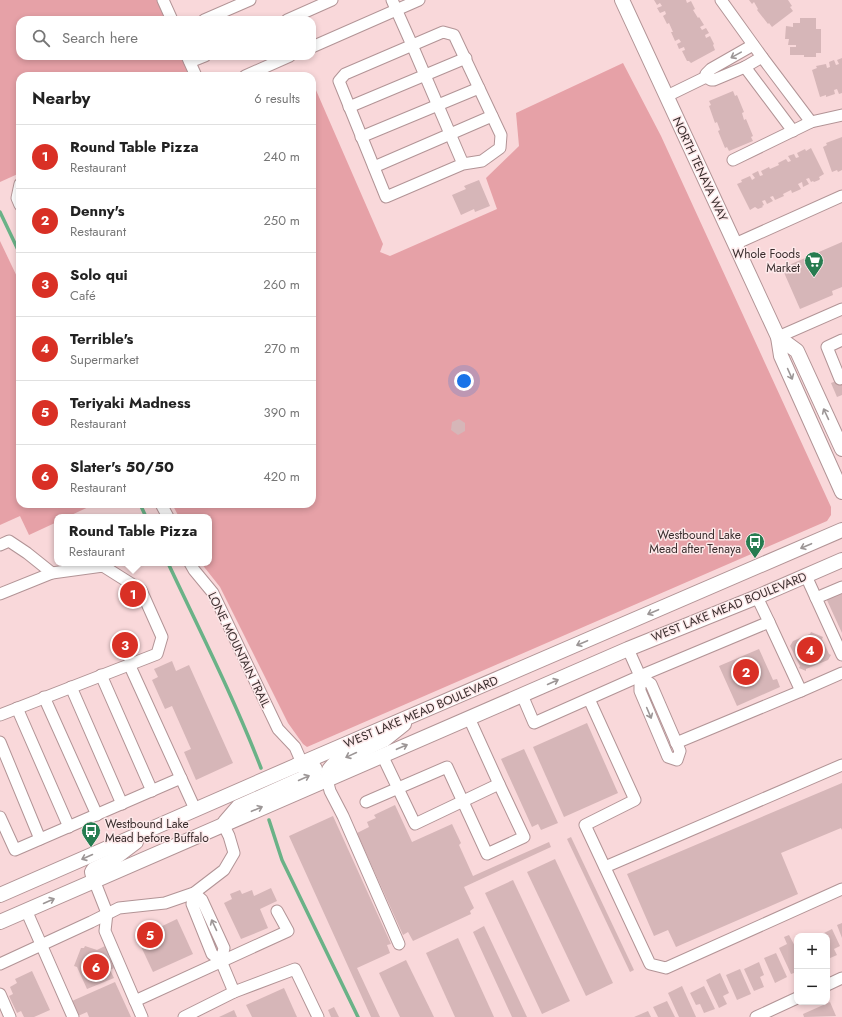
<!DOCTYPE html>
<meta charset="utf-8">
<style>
body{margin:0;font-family:Jost,sans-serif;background:#f6f6f6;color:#222}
.controls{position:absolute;right:12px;bottom:12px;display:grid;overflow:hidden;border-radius:8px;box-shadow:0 2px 6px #0003}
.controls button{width:36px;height:36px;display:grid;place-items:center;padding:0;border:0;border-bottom:1px solid #e0e0e0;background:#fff;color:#222;font:20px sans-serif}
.you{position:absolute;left:464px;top:381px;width:14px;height:14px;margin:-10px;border:3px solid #fff;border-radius:50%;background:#1a73e8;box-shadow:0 0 0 6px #1a73e833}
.badge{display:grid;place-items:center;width:26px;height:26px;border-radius:50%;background:#d93025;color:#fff;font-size:13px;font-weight:700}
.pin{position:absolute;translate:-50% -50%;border:2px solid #fff;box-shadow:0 1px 4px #0006}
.popup{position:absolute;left:54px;top:514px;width:158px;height:52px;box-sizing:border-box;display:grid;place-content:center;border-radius:8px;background:#fff;filter:drop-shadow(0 1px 3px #0005);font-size:13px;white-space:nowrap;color:#767676}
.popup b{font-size:15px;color:#222}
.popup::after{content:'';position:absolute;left:50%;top:100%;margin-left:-8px;border:8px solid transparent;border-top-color:#fff}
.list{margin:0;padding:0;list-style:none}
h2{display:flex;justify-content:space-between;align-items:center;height:52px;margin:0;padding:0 16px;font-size:17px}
h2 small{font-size:13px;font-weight:400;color:#767676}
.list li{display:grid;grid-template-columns:26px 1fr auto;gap:12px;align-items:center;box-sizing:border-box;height:64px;padding:0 16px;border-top:1px solid #e0e0e0}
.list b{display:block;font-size:15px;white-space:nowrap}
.list p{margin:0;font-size:13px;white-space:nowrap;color:#767676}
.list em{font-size:13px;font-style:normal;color:#767676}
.icon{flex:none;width:22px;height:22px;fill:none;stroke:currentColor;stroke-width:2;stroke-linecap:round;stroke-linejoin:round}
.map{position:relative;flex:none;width:842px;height:1017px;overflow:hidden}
.search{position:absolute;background:#fff;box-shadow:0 2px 6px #0003;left:16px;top:16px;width:300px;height:44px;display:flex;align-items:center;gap:10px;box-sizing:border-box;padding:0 14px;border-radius:12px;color:#767676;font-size:15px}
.panel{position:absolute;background:#fff;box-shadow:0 2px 6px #0003;left:16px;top:72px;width:300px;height:436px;border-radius:12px}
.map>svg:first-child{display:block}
</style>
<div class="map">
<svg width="842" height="1017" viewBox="0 0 842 1017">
<rect width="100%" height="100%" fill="#f9d8da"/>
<g fill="#e6a1a7">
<path d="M 0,0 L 161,0 L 170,20 L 20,20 L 20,56 L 186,56 L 195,76 L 20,76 L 20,173 L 0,182 Z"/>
<path d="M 623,63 L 661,136 L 831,507 L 831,515 L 827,521 L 307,747 L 303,744 L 288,723 L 220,587 L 201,563 L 209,563 L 209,517 L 179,517 L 172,504 L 312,504 L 312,81 L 383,244 L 380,252 L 390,256 L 497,209 L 486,178 L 519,146 L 516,113 Z"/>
<path d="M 0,241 L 20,283 L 20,504 L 95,504 L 67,517 L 57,517 L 57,522 L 29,535 L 20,516 L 0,525 Z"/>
</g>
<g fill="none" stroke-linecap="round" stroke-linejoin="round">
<g stroke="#6ab287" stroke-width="3.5">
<path d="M 0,212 L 20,254"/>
<path d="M 140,504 L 146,517"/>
<path d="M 168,563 C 200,631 234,698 261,768"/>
<path d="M 269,820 L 282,860 L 358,1017"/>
</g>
</g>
<g fill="#d6b6b8">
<path d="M 654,0 L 686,0 L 687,3 L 691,1 L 695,9 L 693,10 L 698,18 L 699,17 L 704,25 L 700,27 L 702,30 L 706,28 L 709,33 L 705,35 L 706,38 L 710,36 L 714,44 L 713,45 L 715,50 L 691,63 L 689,61 L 687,61 L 682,51 L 685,50 L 684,47 L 679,49 L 677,44 L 681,42 L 679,39 L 675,41 L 671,32 L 673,32 L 669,23 L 667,24 L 663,16 L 666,14 L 665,11 L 660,13 L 657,8 L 662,6 L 660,3 L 657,5 Z"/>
<path d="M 749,0 L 788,0 L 792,6 L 790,7 L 793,11 L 772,27 L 769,23 L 768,24 L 757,10 L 758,9 L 754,2 L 752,4 Z"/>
<path d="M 800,18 L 816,18 L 816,29 L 821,29 L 821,53 L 816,53 L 816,57 L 804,57 L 804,55 L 790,55 L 790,47 L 796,47 L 796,45 L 788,45 L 789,39 L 785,39 L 786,26 L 793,27 L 793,23 L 800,23 Z"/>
<path d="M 842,58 L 842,93 L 839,94 L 837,89 L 834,90 L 835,94 L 826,97 L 826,95 L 820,97 L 812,70 L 817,68 L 816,66 L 826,64 L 827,68 L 830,67 L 829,62 L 834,60 L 836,65 L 839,64 L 837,60 Z"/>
<path d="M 733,91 L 735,96 L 737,95 L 744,112 L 742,113 L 744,120 L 746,119 L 753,136 L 751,137 L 753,141 L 729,151 L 727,147 L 725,148 L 718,131 L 720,130 L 717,122 L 715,123 L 709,106 L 711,105 L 709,101 Z"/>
<path d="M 842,137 L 842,170 L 838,172 L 837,170 L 832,172 L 823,147 L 827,145 L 826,143 Z"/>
<path d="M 811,148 L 824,174 L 819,177 L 820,179 L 819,180 L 814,182 L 813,181 L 811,182 L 809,178 L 806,179 L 809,184 L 803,187 L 802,182 L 798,184 L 801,189 L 799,190 L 792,193 L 791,190 L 783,194 L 784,196 L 775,200 L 773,196 L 770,197 L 773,201 L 767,204 L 765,200 L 762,201 L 764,205 L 762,206 L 763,207 L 758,209 L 755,207 L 750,210 L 737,184 L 742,182 L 741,180 L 750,176 L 752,180 L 755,178 L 752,174 L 758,171 L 760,176 L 763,175 L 761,171 L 769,167 L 770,169 L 779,165 L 778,163 L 786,159 L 788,162 L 791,161 L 788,156 L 794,154 L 796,158 L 799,157 L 797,153 L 805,149 L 806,151 Z"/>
<path d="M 479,180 L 490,206 L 475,212 L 474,209 L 461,215 L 452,195 L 466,189 L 464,186 Z"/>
<path d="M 842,242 L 842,287 L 832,291 L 833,295 L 800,309 L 782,268 Z"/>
<path d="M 842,379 L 842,395 L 837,397 L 831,383 Z"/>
<path d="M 459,419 L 465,423 L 465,431 L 458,435 L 451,430 L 452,422 Z"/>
<path d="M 842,591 L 842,633 L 826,598 Z"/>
<path d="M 811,632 L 823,637 L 822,639 L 829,654 L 831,655 L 828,660 L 806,669 L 806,671 L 799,668 L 800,666 L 790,646 L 793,641 L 810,634 Z"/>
<path d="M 759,649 L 773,680 L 777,679 L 780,687 L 737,706 L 719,666 Z"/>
<path d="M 172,661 L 176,671 L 189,665 L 233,763 L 196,780 L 184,752 L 191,749 L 172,706 L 165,709 L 152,680 L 158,677 L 154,669 Z"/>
<path d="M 587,723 L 618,793 L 564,817 L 533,747 Z"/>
<path d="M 524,749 L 558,823 L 541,830 L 538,824 L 532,827 L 501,759 Z"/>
<path d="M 842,783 L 842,830 L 841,828 L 781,853 L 798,894 L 676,947 L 668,930 L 654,936 L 627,874 Z"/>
<path d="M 395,805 L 412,842 L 452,824 L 461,843 L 459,845 L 473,876 L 549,842 L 551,847 L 464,887 L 474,908 L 470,911 L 471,914 L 413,941 L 408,932 L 403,935 L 357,833 L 369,827 L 367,822 L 376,818 L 374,815 Z"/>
<path d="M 333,816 L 391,944 L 387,945 L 390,953 L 357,968 L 380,1017 L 371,1017 L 289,836 Z"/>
<path d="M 571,837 L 634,970 L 630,972 L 567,839 Z"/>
<path d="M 555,859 L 613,983 L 586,996 L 527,872 Z"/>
<path d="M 513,880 L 570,1001 L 542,1014 L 485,893 Z"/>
<path d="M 271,888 L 277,901 L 260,909 L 268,928 L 241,939 L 224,903 L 232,899 L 230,894 L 240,890 L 242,894 L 252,890 L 254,896 Z"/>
<path d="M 177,919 L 193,954 L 153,972 L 137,938 Z"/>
<path d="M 842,923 L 842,938 L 837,925 Z"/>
<path d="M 484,926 L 527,1017 L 512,1017 L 473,932 Z"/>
<path d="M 832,929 L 840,946 L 834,949 L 837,955 L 828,959 L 827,936 L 818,936 Z"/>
<path d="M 789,935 L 797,950 L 797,972 L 791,974 L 779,948 L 787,944 L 784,937 Z"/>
<path d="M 458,938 L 494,1017 L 455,1017 L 426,953 Z"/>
<path d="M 85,946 L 97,950 L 105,946 L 114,968 L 110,970 L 114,978 L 87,989 L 77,967 L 74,966 L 81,948 L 84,948 Z"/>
<path d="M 776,953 L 787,977 L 775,983 L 764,958 Z"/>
<path d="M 406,960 L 434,1017 L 400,1017 L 379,973 Z"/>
<path d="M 759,962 L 764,975 L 760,977 L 764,987 L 754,991 L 744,969 Z"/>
<path d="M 740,969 L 751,994 L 737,1000 L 726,975 Z"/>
<path d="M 32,971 L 50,1010 L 34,1017 L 24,1017 L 21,1011 L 17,1013 L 9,996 L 13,994 L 10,987 L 17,983 L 15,979 Z"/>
<path d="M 720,973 L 729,993 L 723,996 L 727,1004 L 719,1008 L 706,980 Z"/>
<path d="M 115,982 L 131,1017 L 89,1017 L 87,1012 L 78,1016 L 72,1001 Z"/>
<path d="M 682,986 L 696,1017 L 679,1017 L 668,993 Z"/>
<path d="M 704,986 L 715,1009 L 704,1013 L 700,1004 L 696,1005 L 690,993 Z"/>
<path d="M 284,988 L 297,1017 L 252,1017 L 246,1005 Z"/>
<path d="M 667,1001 L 675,1017 L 658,1017 L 653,1007 Z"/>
<path d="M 830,1002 L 836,1016 L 804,1017 L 803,1014 Z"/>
<path d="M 334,1007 L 339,1017 L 331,1017 L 328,1010 Z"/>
<path d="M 234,1010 L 237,1017 L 219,1017 Z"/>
<path d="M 648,1011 L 651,1017 L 634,1017 Z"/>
</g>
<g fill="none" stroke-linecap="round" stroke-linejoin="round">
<defs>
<g id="minor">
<path d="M 163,0 L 172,20"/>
<path d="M 392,0 L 412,45 L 463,164 L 482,161 L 500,148 L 501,135 L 454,35 L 443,32 L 345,74 L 339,81 L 386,197 L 463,164"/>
<path d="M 721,0 L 762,57 L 811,122 L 842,115"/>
<path d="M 204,20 L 250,0"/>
<path d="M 287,20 L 332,0"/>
<path d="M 753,45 L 711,69 L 706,74 L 706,77 L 711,80 L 714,80 L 745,67 L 762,57"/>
<path d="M 312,47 L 419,0"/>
<path d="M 187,56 L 196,76"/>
<path d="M 190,62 L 205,56"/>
<path d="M 745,67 L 793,131"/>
<path d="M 245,76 L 290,56"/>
<path d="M 667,96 L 706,77"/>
<path d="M 349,107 L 466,58"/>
<path d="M 361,137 L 479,88"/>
<path d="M 733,160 L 811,122"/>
<path d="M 374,167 L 492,116"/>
<path d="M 20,184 L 17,198 L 20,205"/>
<path d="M 735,244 L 842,196"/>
<path d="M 778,337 L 842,309"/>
<path d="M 840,379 L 827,347 L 842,340"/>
<path d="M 161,504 L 168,517"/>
<path d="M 0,545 L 9,541 L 27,553 L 52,573"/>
<path d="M 190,563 L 194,570 L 213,593 L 278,729 L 295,747 L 302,763"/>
<path d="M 806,576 L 842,655"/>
<path d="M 0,594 L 52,573 L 103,566 L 141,590 L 162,637 L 157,654 L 0,715"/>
<path d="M 816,598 L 842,587"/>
<path d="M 769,622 L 801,691 L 842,673"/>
<path d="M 628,649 L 640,676 L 640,691 L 668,757 L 677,760 L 680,751 L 651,684 L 640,676"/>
<path d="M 129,664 L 195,809"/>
<path d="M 101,675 L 152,791"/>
<path d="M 71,687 L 122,804"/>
<path d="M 522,695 L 534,723 L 640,676 L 769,622 L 757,597"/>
<path d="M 44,697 L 97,815"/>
<path d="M 589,699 L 635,800 L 585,825 L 650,964 L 666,968 L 842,889"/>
<path d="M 17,708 L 69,827"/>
<path d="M 0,742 L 40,839"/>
<path d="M 676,743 L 801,691"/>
<path d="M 382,755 L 415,824 L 499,784 L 469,718"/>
<path d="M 327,779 L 330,791 L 343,816 L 399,944"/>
<path d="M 366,802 L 447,767 L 487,854 L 524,837 L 499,784"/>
<path d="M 0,817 L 15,850 L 181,778"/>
<path d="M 605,867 L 842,765"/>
<path d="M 94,880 L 107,913 L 105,931 L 142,1017"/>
<path d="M 26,910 L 73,1017"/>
<path d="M 221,961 L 224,948 L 202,900 L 194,893 L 192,904 L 212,954 L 221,961 L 234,992 L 295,969 L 318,1017"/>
<path d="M 0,964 L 91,922 L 119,908 L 165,903 L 194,893 L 224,870 L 234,853 L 229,836 L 223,824"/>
<path d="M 827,985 L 842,978"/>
<path d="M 0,994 L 10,1017"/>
<path d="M 135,1001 L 288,931 L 277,911"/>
<path d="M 184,1017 L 234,992"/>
<path d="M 756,1017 L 797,998"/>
</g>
<g id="major">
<path d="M 622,0 L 778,337 L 781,356 L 842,492"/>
<path d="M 778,337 L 797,351 L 842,449"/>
<path d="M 327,779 C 326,772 330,768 335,763 L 384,740 L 404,724"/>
<path d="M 225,822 L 238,807 L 314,773 L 315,769 L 313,766 L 307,764 L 297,765"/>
<path d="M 94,880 L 92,872 L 94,869 L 111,861 L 136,842"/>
<path d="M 0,895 L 302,763 L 842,530"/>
<path d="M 0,922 L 628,649 L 757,597 L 842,560"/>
</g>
</defs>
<use href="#minor" stroke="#b29496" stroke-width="13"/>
<use href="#major" stroke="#b29496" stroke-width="16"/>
<use href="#minor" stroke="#fff" stroke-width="11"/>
<use href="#major" stroke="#fff" stroke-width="14"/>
</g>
<defs><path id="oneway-shaft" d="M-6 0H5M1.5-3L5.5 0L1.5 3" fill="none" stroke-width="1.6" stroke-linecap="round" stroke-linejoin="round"/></defs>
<g stroke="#9c9696">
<use href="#oneway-shaft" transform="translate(736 55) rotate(151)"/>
<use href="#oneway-shaft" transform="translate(790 374) rotate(66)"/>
<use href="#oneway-shaft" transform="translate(826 414) rotate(-115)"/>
<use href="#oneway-shaft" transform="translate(806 546) rotate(157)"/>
<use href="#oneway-shaft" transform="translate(653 612) rotate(157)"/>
<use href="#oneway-shaft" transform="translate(582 643) rotate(157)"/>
<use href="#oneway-shaft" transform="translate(553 682) rotate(-24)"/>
<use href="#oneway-shaft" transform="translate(649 713) rotate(67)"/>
<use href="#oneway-shaft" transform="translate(402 747) rotate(-23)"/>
<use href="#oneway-shaft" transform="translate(351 755) rotate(155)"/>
<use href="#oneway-shaft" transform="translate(304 778) rotate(-24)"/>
<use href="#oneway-shaft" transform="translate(257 809) rotate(-23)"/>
<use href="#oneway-shaft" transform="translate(87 857) rotate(156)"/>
<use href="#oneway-shaft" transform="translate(49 901) rotate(-24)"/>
<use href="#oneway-shaft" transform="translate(214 925) rotate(-115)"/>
</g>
<defs>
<symbol id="supermarket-pin" viewBox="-11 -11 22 30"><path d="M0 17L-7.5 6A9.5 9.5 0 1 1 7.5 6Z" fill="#267c50" stroke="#fde9ea"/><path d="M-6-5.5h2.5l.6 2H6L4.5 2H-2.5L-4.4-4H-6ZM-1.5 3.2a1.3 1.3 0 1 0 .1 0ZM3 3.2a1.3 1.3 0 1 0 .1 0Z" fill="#fff"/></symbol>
<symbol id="bus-pin" viewBox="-11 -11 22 30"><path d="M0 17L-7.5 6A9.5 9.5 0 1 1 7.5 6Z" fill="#267c50" stroke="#fde9ea"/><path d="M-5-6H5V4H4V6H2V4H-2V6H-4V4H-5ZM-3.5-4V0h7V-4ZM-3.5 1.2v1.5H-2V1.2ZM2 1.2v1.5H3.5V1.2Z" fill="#fff"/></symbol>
</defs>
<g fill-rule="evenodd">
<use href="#supermarket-pin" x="803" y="250" width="22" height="30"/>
<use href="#bus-pin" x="744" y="531" width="22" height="30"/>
<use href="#bus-pin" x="80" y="820" width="22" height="30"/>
</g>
<g text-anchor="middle" stroke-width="3" stroke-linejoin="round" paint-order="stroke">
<g font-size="12" fill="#392d2d" stroke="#fde9ea">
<text transform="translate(700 169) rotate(65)" y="4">NORTH TENAYA WAY</text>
<text transform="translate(729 607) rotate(-22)" y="4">WEST LAKE MEAD BOULEVARD</text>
<text transform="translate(239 650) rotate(64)" y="4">LONE MOUNTAIN TRAIL</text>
<text transform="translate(421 712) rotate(-23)" y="4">WEST LAKE MEAD BOULEVARD</text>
</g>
<g font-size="12" fill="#392d2d" stroke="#fde9ea" text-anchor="end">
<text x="800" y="258">Whole Foods<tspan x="800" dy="14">Market</tspan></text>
<text x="741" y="539">Westbound Lake<tspan x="741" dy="14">Mead after Tenaya</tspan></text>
<text x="105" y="828" text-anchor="start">Westbound Lake<tspan x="105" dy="14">Mead before Buffalo</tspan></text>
</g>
</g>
</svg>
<div class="controls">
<button>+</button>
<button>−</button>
</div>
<div class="you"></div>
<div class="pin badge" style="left:133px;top:594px">1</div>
<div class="popup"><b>Round Table Pizza</b>Restaurant</div>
<div class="pin badge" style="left:746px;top:672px">2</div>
<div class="pin badge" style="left:125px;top:645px">3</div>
<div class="pin badge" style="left:810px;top:650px">4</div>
<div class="pin badge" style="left:150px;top:935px">5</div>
<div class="pin badge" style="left:96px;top:967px">6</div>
<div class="search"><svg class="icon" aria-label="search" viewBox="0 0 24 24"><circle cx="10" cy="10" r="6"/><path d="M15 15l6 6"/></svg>Search here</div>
<section class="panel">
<h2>Nearby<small>6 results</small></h2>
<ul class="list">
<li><span class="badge">1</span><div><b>Round Table Pizza</b><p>Restaurant</p></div><em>240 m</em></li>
<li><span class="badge">2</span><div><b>Denny's</b><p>Restaurant</p></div><em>250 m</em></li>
<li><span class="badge">3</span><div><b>Solo qui</b><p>Café</p></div><em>260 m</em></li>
<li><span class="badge">4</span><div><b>Terrible's</b><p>Supermarket</p></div><em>270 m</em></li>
<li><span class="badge">5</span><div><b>Teriyaki Madness</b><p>Restaurant</p></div><em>390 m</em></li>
<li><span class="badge">6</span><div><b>Slater's 50/50</b><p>Restaurant</p></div><em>420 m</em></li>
</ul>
</section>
</div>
